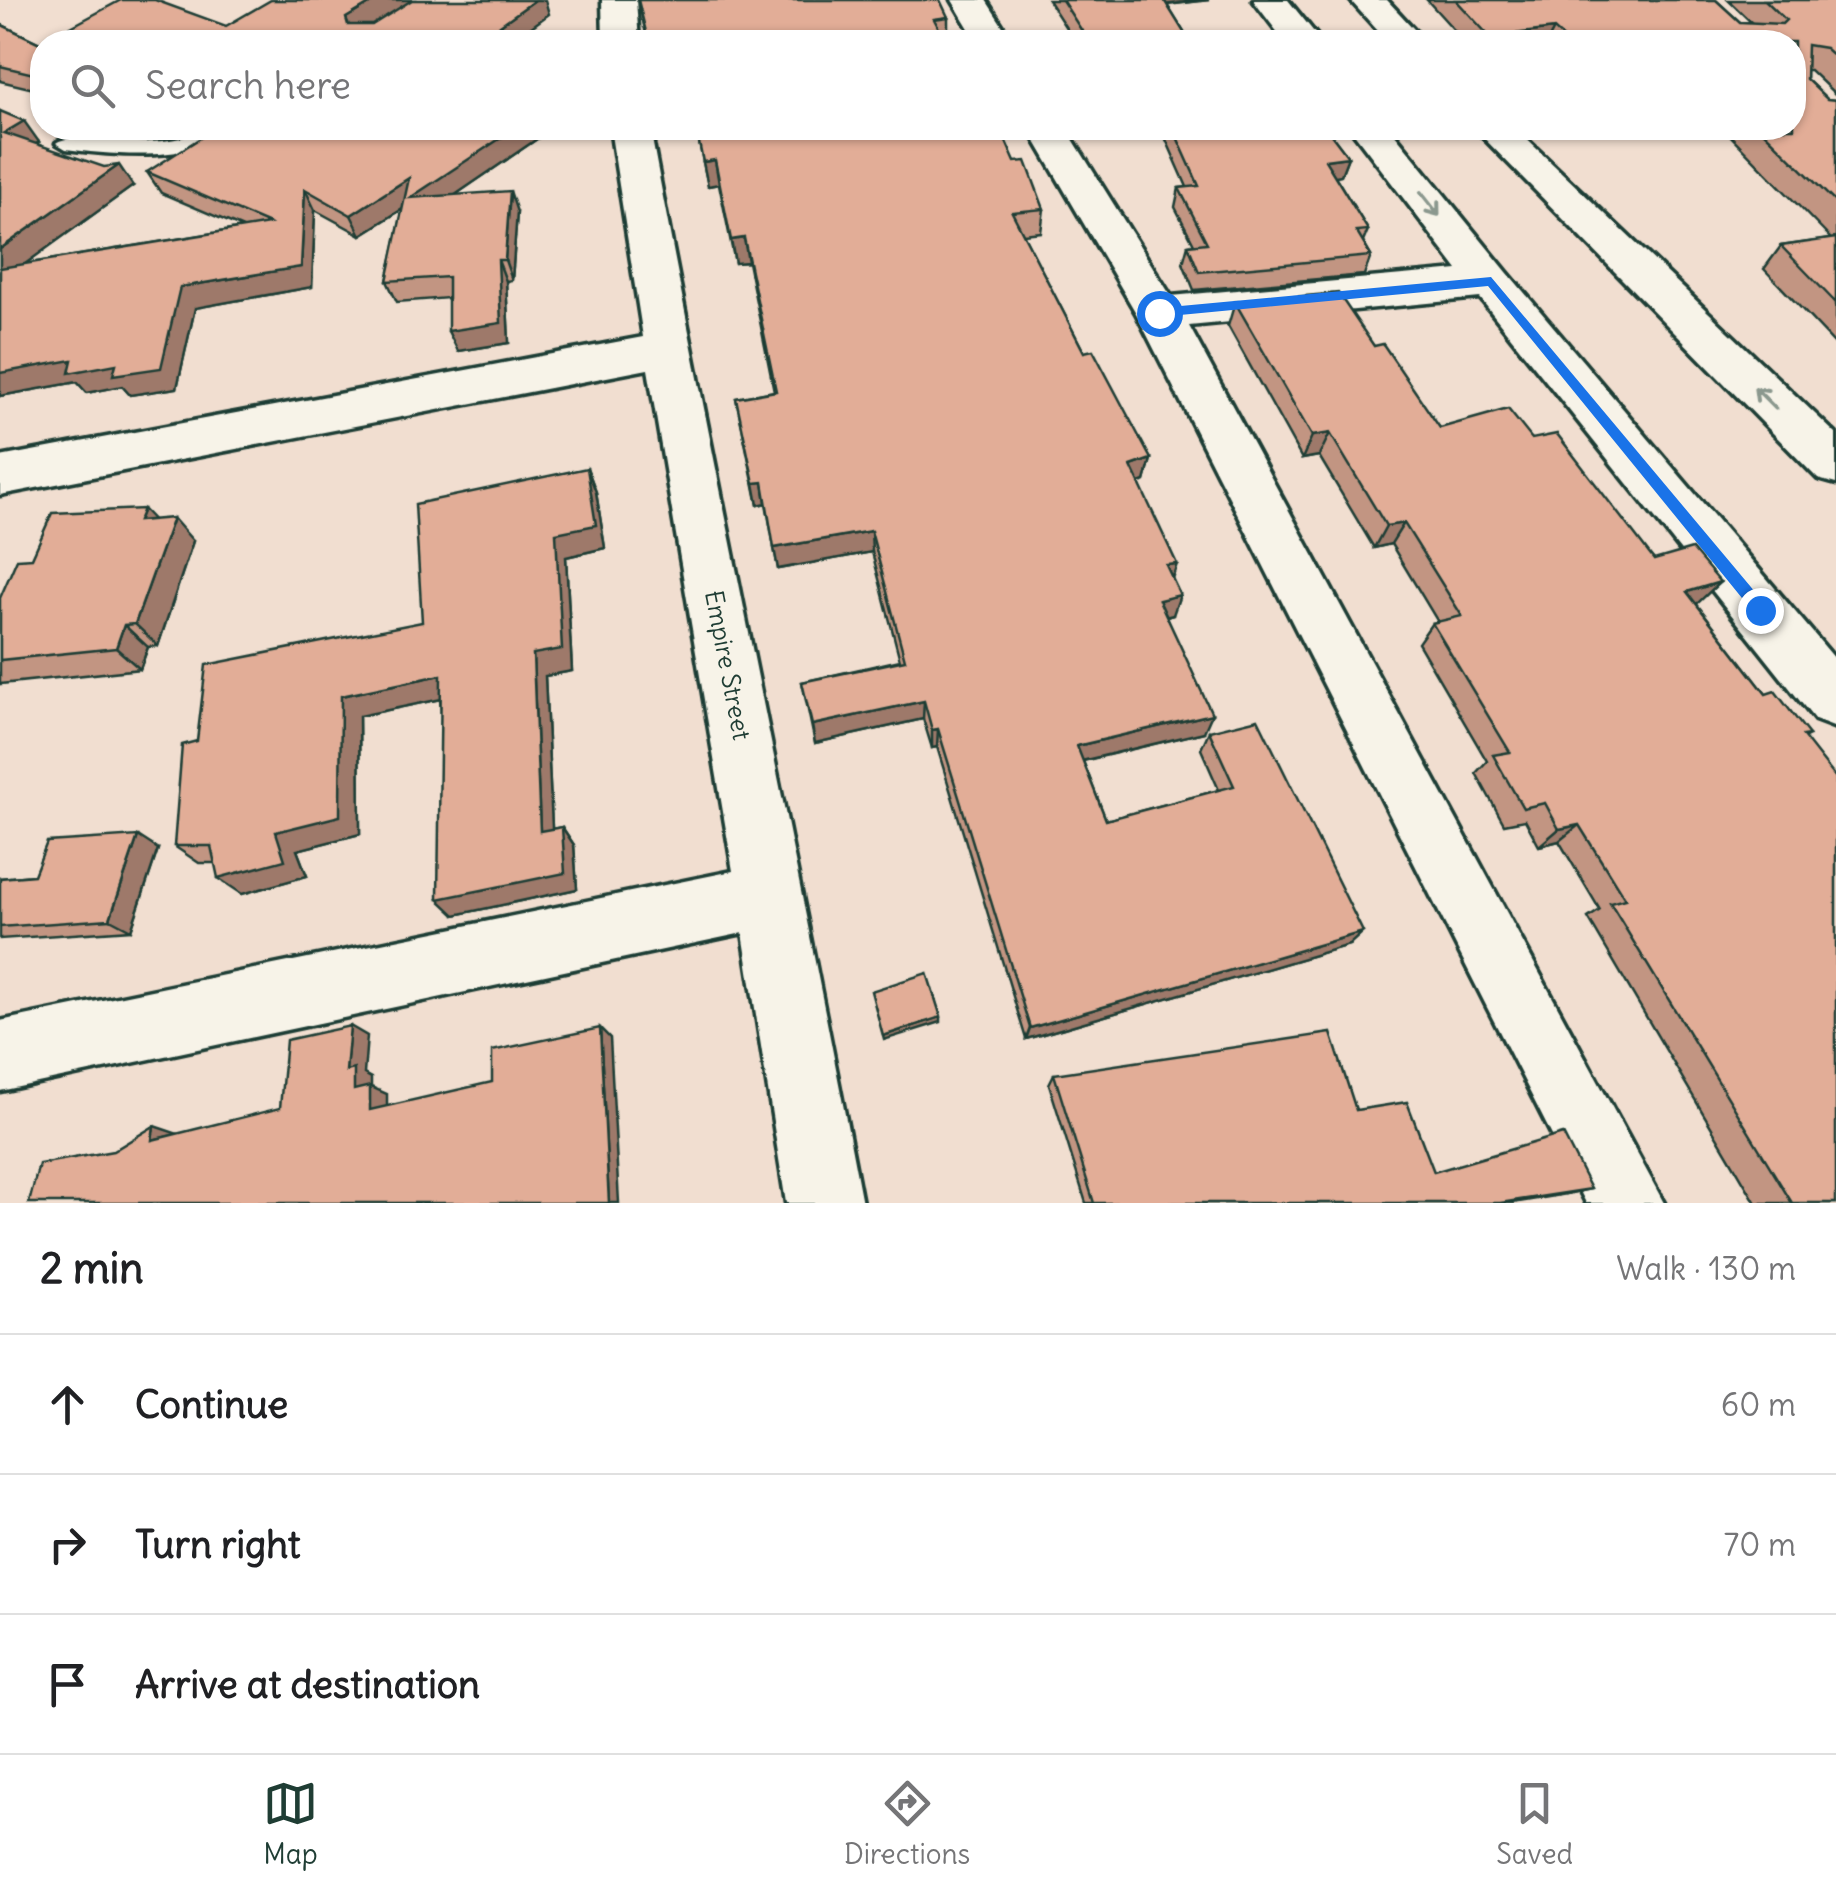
<!DOCTYPE html>
<meta charset="utf-8">
<style>
body{margin:0;font-family:Delius,sans-serif;background:#f2f2f2;color:#202124}
.stop{position:absolute;width:30px;height:30px;margin:-22px;border:8px solid #1a73e8;border-radius:50%;background:#fff}
.stop.end{background:#1a73e8;border-color:#fff;box-shadow:0 2px 10px #0008}
.list{margin:0;padding:0;list-style:none}
h2{display:flex;justify-content:space-between;align-items:center;height:130px;margin:0;padding:0 40px;font-size:42px}
h2 small{font-size:32px;font-weight:400;color:#757577}
.list li{display:grid;grid-template-columns:65px 1fr auto;gap:30px;align-items:center;box-sizing:border-box;height:140px;padding:0 40px;border-top:2px solid #e0e0e0}
.list b{display:block;font-size:38px;white-space:nowrap}
.list em{font-size:32px;font-style:normal;color:#757577}
.icon{flex:none;width:55px;height:55px;fill:none;stroke:currentColor;stroke-width:2;stroke-linecap:round;stroke-linejoin:round}
.map{position:relative;flex:none;width:1836px;height:1203px;overflow:hidden}
.search{position:absolute;background:#fff;box-shadow:0 2px 8px #0004;left:30px;right:30px;top:30px;height:110px;display:flex;align-items:center;gap:25px;box-sizing:border-box;padding:0 35px;border-radius:40px;color:#757577;font-size:38px}
.sheet{height:550px;background:#fff}
nav{display:flex;justify-content:space-around;align-items:center;box-sizing:border-box;height:140px;border-top:2px solid #e0e0e0;background:#fff;font-size:28px;color:#757577}
nav a{display:grid;justify-items:center;gap:5px}
nav .on{color:#1f3d34}
.map>svg:first-child{display:block}
</style>
<div class="map">
<svg width="1836" height="1203" viewBox="0 0 1836 1203">
<rect width="100%" height="100%" fill="#f1ded0"/>
<filter id="ink" filterUnits="userSpaceOnUse"><feTurbulence type="fractalNoise" baseFrequency=".01" numOctaves="2"/><feDisplacementMap in="SourceGraphic" scale="20" xChannelSelector="R" yChannelSelector="G"/><feConvolveMatrix kernelMatrix="1 2 1 2 8 2 1 2 1" color-interpolation-filters="sRGB"/></filter>
<g filter="url(#ink)">
<g fill="none" stroke-linecap="round" stroke-linejoin="round">
<defs>
<path id="lane" d="M 210,128 L 235,128 C 198,164 113,155 66,149 L 56,143 C 69,132 128,144 149,142 C 171,141 191,137 210,128 Z"/>
<g id="street">
<path d="M 602,0 L 636,0 L 639,42 L 603,42 Z"/>
<path d="M 952,0 L 986,0 L 1013,42 L 977,42 Z"/>
<path d="M 1253,0 L 1288,0 L 1322,42 L 1285,42 Z"/>
<path d="M 1350,0 L 1387,0 L 1426,42 L 1388,42 Z"/>
<path d="M 610,128 L 650,128 C 717,488 794,844 862,1203 L 786,1203 L 743,933 L 0,1091 L 0,1021 L 733,871 L 648,369 L 0,495 L 0,457 L 643,337 Z"/>
<path d="M 1028,128 L 1066,128 L 1171,296 L 1458,270 L 1350,128 L 1390,128 L 1507,272 L 1836,660 L 1836,728 L 1815,720 L 1480,298 L 1189,326 L 1664,1203 L 1586,1203 L 1136,313 Z"/>
<path d="M 1474,128 L 1515,128 L 1836,434 L 1836,484 L 1818,479 Z"/>
</g>
</defs>
<use href="#lane" stroke="#1f3d34" stroke-width="7"/>
<use href="#street" stroke="#1f3d34" stroke-width="7"/>
<use href="#lane" fill="#f7f3e8" fill-rule="evenodd"/>
<use href="#street" fill="#f7f3e8" fill-rule="evenodd"/>
</g>
<g fill="#c29582" stroke="#1f3d34" stroke-width="2.5">
<path d="M 638,0 L 948,17 L 948,40 L 945,41 L 946,42 L 648,42 Z"/>
<path d="M 1048,0 L 1209,0 L 1167,5 L 1190,42 L 1075,42 Z"/>
<path d="M 1427,0 L 1716,0 L 1740,22 L 1752,23 L 1728,0 L 1836,0 L 1836,95 L 1810,70 L 1806,70 L 1806,79 L 1827,99 L 1836,100 L 1836,345 L 1764,269 L 1781,246 L 1831,239 L 1723,128 L 1794,128 L 1794,42 L 1465,42 Z"/>
<path d="M 0,24 L 42,44 L 42,91 L 0,81 Z"/>
<path d="M 0,111 L 39,142 L 36,144 L 133,186 L 24,264 L 243,228 L 161,193 L 147,172 L 553,128 L 455,195 L 517,212 L 512,280 L 506,281 L 509,343 L 458,351 L 448,298 L 397,302 L 387,281 L 403,209 L 361,235 L 315,210 L 312,287 L 195,308 L 177,388 L 130,395 L 122,386 L 87,393 L 77,382 L 0,396 Z"/>
<path d="M 696,128 L 1015,162 L 1044,209 L 1041,232 L 1023,234 L 1084,352 L 1151,459 L 1145,481 L 1139,483 L 1172,578 L 1173,615 L 1167,617 L 1204,732 L 1083,761 L 1106,820 L 1219,790 L 1201,749 L 1209,731 L 1349,945 L 1026,1039 L 937,747 L 932,748 L 923,719 L 815,743 L 802,682 L 900,660 L 872,552 L 778,569 L 766,503 L 758,505 L 736,398 L 774,391 L 748,262 L 735,263 L 719,184 L 708,186 Z"/>
<path d="M 1161,128 L 1326,128 L 1348,157 L 1341,175 L 1335,176 L 1368,230 L 1363,242 L 1371,256 L 1364,275 L 1194,290 L 1183,263 L 1188,245 L 1194,244 L 1175,207 L 1179,188 L 1187,187 Z"/>
<path d="M 1645,128 L 1701,128 L 1651,133 Z"/>
<path d="M 1235,302 L 1374,346 L 1440,428 L 1532,439 L 1654,560 L 1720,582 L 1696,603 L 1766,694 L 1809,735 L 1804,738 L 1836,1203 L 1756,1203 L 1588,918 L 1600,910 L 1559,841 L 1539,846 L 1525,820 L 1504,824 L 1476,773 L 1487,761 L 1418,643 L 1432,623 L 1438,622 L 1391,544 L 1374,548 L 1319,456 L 1302,459 L 1228,326 Z"/>
<path d="M 587,468 L 596,492 L 605,548 L 566,557 L 572,671 L 545,676 L 552,829 L 562,827 L 574,845 L 577,889 L 455,915 L 440,699 L 359,716 L 360,834 L 297,850 L 307,876 L 242,894 L 215,863 L 199,863 L 174,846 L 197,741 L 422,622 Z"/>
<path d="M 153,520 L 193,541 L 158,646 L 148,647 L 140,669 L 0,684 L 0,598 L 32,558 Z"/>
<path d="M 158,849 L 131,930 L 0,939 L 0,878 L 34,875 Z"/>
<path d="M 1054,1074 L 1356,1110 L 1434,1172 L 1591,1189 L 1567,1194 L 1513,1203 L 1086,1203 L 1049,1084 Z"/>
</g>
<g fill="#9e796a" stroke="#1f3d34" stroke-width="2.5">
<path d="M 376,0 L 414,0 L 356,42 L 346,18 Z"/>
<path d="M 535,0 L 545,0 L 549,14 L 511,42 L 483,42 L 500,25 Z"/>
<path d="M 1154,0 L 1209,0 L 1153,6 Z"/>
<path d="M 1554,29 L 1547,42 L 1488,42 L 1490,37 Z"/>
<path d="M 692,35 L 694,42 L 649,42 L 648,40 Z"/>
<path d="M 24,121 L 39,142 L 19,154 L 4,133 Z"/>
<path d="M 516,128 L 553,128 L 420,219 L 412,203 L 361,235 L 351,215 L 409,178 Z"/>
<path d="M 1348,157 L 1341,175 L 1319,179 L 1325,160 Z"/>
<path d="M 715,160 L 719,184 L 708,186 L 703,162 Z"/>
<path d="M 119,165 L 133,186 L 0,282 L 0,249 Z"/>
<path d="M 305,189 L 315,210 L 312,287 L 195,308 L 177,388 L 130,395 L 122,386 L 87,393 L 77,382 L 0,396 L 0,373 L 180,287 L 301,267 Z"/>
<path d="M 510,191 L 517,212 L 512,280 L 505,260 Z"/>
<path d="M 744,238 L 748,262 L 735,263 L 731,240 Z"/>
<path d="M 498,260 L 506,281 L 509,343 L 458,351 L 448,331 Z"/>
<path d="M 1330,433 L 1319,456 L 1302,459 L 1312,436 Z"/>
<path d="M 1151,459 L 1145,481 L 1126,488 L 1131,466 Z"/>
<path d="M 587,468 L 596,492 L 605,548 L 566,557 L 572,671 L 545,676 L 553,849 L 540,831 L 533,654 L 556,533 Z"/>
<path d="M 763,482 L 766,503 L 758,505 L 754,483 Z"/>
<path d="M 143,509 L 165,532 L 138,521 Z"/>
<path d="M 173,518 L 193,541 L 158,646 L 135,624 Z"/>
<path d="M 1404,523 L 1391,544 L 1374,548 L 1386,526 Z"/>
<path d="M 871,531 L 872,552 L 778,569 L 774,548 Z"/>
<path d="M 1177,564 L 1170,584 L 1166,565 Z"/>
<path d="M 1720,582 L 1698,603 L 1666,612 L 1687,592 Z"/>
<path d="M 1180,595 L 1173,615 L 1152,620 L 1159,600 Z"/>
<path d="M 124,625 L 148,647 L 140,669 L 116,648 Z"/>
<path d="M 441,675 L 456,696 L 359,716 L 360,834 L 297,850 L 307,876 L 242,894 L 218,878 L 341,696 Z"/>
<path d="M 924,701 L 923,719 L 815,743 L 812,725 Z"/>
<path d="M 1212,714 L 1204,732 L 1073,763 L 1077,746 Z"/>
<path d="M 938,729 L 937,747 L 932,748 L 932,730 Z"/>
<path d="M 1579,825 L 1559,841 L 1539,846 L 1559,829 Z"/>
<path d="M 562,827 L 574,845 L 577,889 L 455,915 L 438,899 Z"/>
<path d="M 138,836 L 158,849 L 131,930 L 110,919 Z"/>
<path d="M 1363,932 L 1349,945 L 1026,1039 L 1030,1028 Z"/>
<path d="M 941,1017 L 941,1022 L 884,1040 L 883,1036 Z"/>
<path d="M 350,1026 L 367,1036 L 364,1074 L 371,1078 L 371,1087 L 387,1094 L 387,1118 L 370,1110 L 354,1090 L 346,1071 Z"/>
<path d="M 600,1028 L 610,1038 L 619,1203 L 609,1203 Z"/>
<path d="M 154,1126 L 178,1134 L 152,1140 Z"/>
</g>
<g fill="#e2ad97" stroke="#1f3d34" stroke-width="2.5">
<path d="M 121,0 L 155,0 L 226,26 L 271,0 L 376,0 L 346,18 L 348,25 L 372,25 L 412,0 L 535,0 L 500,25 L 506,28 L 483,42 L 68,42 L 54,36 Z"/>
<path d="M 638,0 L 940,0 L 948,17 L 934,19 L 946,42 L 694,42 L 692,35 L 648,40 Z"/>
<path d="M 1062,0 L 1164,0 L 1190,42 L 1089,42 Z"/>
<path d="M 1456,0 L 1716,0 L 1740,22 L 1782,24 L 1786,20 L 1765,0 L 1836,0 L 1836,58 L 1825,48 L 1807,45 L 1806,79 L 1827,99 L 1836,100 L 1836,203 L 1760,128 L 1794,128 L 1794,42 L 1568,42 L 1554,29 L 1490,37 Z"/>
<path d="M 0,24 L 42,44 L 42,76 L 0,66 Z"/>
<path d="M 0,111 L 24,121 L 4,133 L 104,167 L 119,165 L 0,249 Z"/>
<path d="M 216,128 L 516,128 L 410,198 L 510,191 L 505,260 L 498,260 L 501,323 L 448,331 L 448,277 L 387,281 L 409,178 L 351,215 L 305,189 L 301,267 L 180,287 L 161,368 L 113,375 L 116,364 L 69,373 L 72,360 L 0,373 L 0,268 L 269,224 L 147,172 Z"/>
<path d="M 696,128 L 1000,128 L 1015,162 L 1026,161 L 1044,209 L 1012,212 L 1084,352 L 1093,350 L 1151,459 L 1131,466 L 1177,564 L 1166,565 L 1180,595 L 1159,600 L 1212,714 L 1077,746 L 1106,820 L 1234,786 L 1209,731 L 1258,719 L 1363,932 L 1030,1028 L 938,729 L 932,730 L 924,701 L 812,725 L 802,682 L 905,660 L 871,531 L 774,548 L 763,482 L 754,483 L 736,398 L 776,391 L 744,238 L 731,240 L 715,160 L 703,162 Z"/>
<path d="M 1173,128 L 1326,128 L 1348,157 L 1325,160 L 1368,230 L 1356,231 L 1371,256 L 1199,272 L 1188,245 L 1207,243 L 1179,188 L 1199,186 Z"/>
<path d="M 1836,238 L 1836,303 L 1781,246 Z"/>
<path d="M 1338,293 L 1374,346 L 1383,344 L 1440,428 L 1508,409 L 1532,439 L 1557,434 L 1654,560 L 1692,549 L 1720,582 L 1687,592 L 1766,694 L 1775,691 L 1809,735 L 1803,736 L 1836,778 L 1836,1203 L 1792,1203 L 1610,903 L 1625,899 L 1579,825 L 1559,829 L 1545,803 L 1523,808 L 1493,755 L 1510,752 L 1432,623 L 1462,616 L 1404,523 L 1386,526 L 1330,433 L 1312,436 L 1235,302 Z"/>
<path d="M 587,468 L 596,525 L 556,533 L 562,649 L 533,654 L 540,831 L 562,827 L 565,873 L 438,899 L 441,675 L 341,696 L 340,816 L 276,832 L 285,860 L 218,878 L 211,846 L 174,846 L 182,745 L 197,741 L 206,665 L 422,622 L 415,504 Z"/>
<path d="M 143,509 L 138,521 L 173,518 L 135,624 L 124,625 L 116,648 L 0,660 L 0,598 L 17,559 L 32,558 L 52,513 Z"/>
<path d="M 138,836 L 110,919 L 0,927 L 0,878 L 34,875 L 47,842 Z"/>
<path d="M 927,973 L 941,1017 L 883,1036 L 871,991 Z"/>
<path d="M 350,1026 L 346,1071 L 354,1069 L 354,1090 L 370,1086 L 370,1110 L 492,1082 L 492,1051 L 600,1028 L 609,1203 L 29,1203 L 39,1164 L 113,1151 L 154,1126 L 152,1140 L 280,1108 L 286,1040 Z"/>
<path d="M 1331,1033 L 1356,1110 L 1407,1102 L 1434,1172 L 1563,1134 L 1591,1189 L 1500,1203 L 1094,1203 L 1054,1074 Z"/>
</g>
<defs><path id="oneway-shaft" d="M-6 0H5M1.5-3L5.5 0L1.5 3" fill="none" stroke-width="1.6" stroke-linecap="round" stroke-linejoin="round" transform="scale(2.5)"/></defs>
<g stroke="#8b988e">
<use href="#oneway-shaft" transform="translate(1430 204) rotate(52)"/>
<use href="#oneway-shaft" transform="translate(1765 398) rotate(-135)"/>
</g>
</g>
<path fill="#1a73e8" d="M 1491,277 L 1766,605 L 1766,614 L 1755,614 L 1488,286 L 1159,317 L 1152,313 L 1159,308 Z"/>
<g text-anchor="middle" stroke-width="8" stroke-linejoin="round" paint-order="stroke">
<g font-size="25" fill="#1f3d34" stroke="#f7f3e8">
<text transform="translate(728 665) rotate(79)" y="9">Empire Street</text>
</g>
</g>
</svg>
<div class="stop" style="left:1159px;top:313px"></div>
<div class="stop end" style="left:1760px;top:610px"></div>
<div class="search"><svg class="icon" aria-label="search" viewBox="0 0 24 24"><circle cx="10" cy="10" r="6"/><path d="M15 15l6 6"/></svg>Search here</div>
</div>
<section class="sheet">
<h2>2 min<small>Walk · 130 m</small></h2>
<ul class="list">
<li><svg class="icon" aria-label="ahead" viewBox="0 0 24 24"><path d="M12 20V5M6 11l6-6 6 6"/></svg><div><b>Continue</b></div><em>60 m</em></li>
<li><svg class="icon" aria-label="right" viewBox="0 0 24 24"><path d="M7 20v-9h11M14 6l5 5-5 5"/></svg><div><b>Turn right</b></div><em>70 m</em></li>
<li><svg class="icon" aria-label="arrive" viewBox="0 0 24 24"><path d="M6 21V4h12l-3 4 3 4H6"/></svg><div><b>Arrive at destination</b></div></li>
</ul>
</section>
<nav>
<a class="on"><svg class="icon" aria-label="map" viewBox="0 0 24 24"><path d="M3 6l6-2 6 2 6-2v14l-6 2-6-2-6 2zM9 4v14M15 6v14"/></svg>Map</a>
<a><svg class="icon" aria-label="directions" viewBox="0 0 24 24"><path d="M12 3l9 9-9 9-9-9zM9 14v-3h6M13 9l2 2-2 2"/></svg>Directions</a>
<a><svg class="icon" aria-label="saved" viewBox="0 0 24 24"><path d="M7 4h10v16l-5-4-5 4z"/></svg>Saved</a>
</nav>
